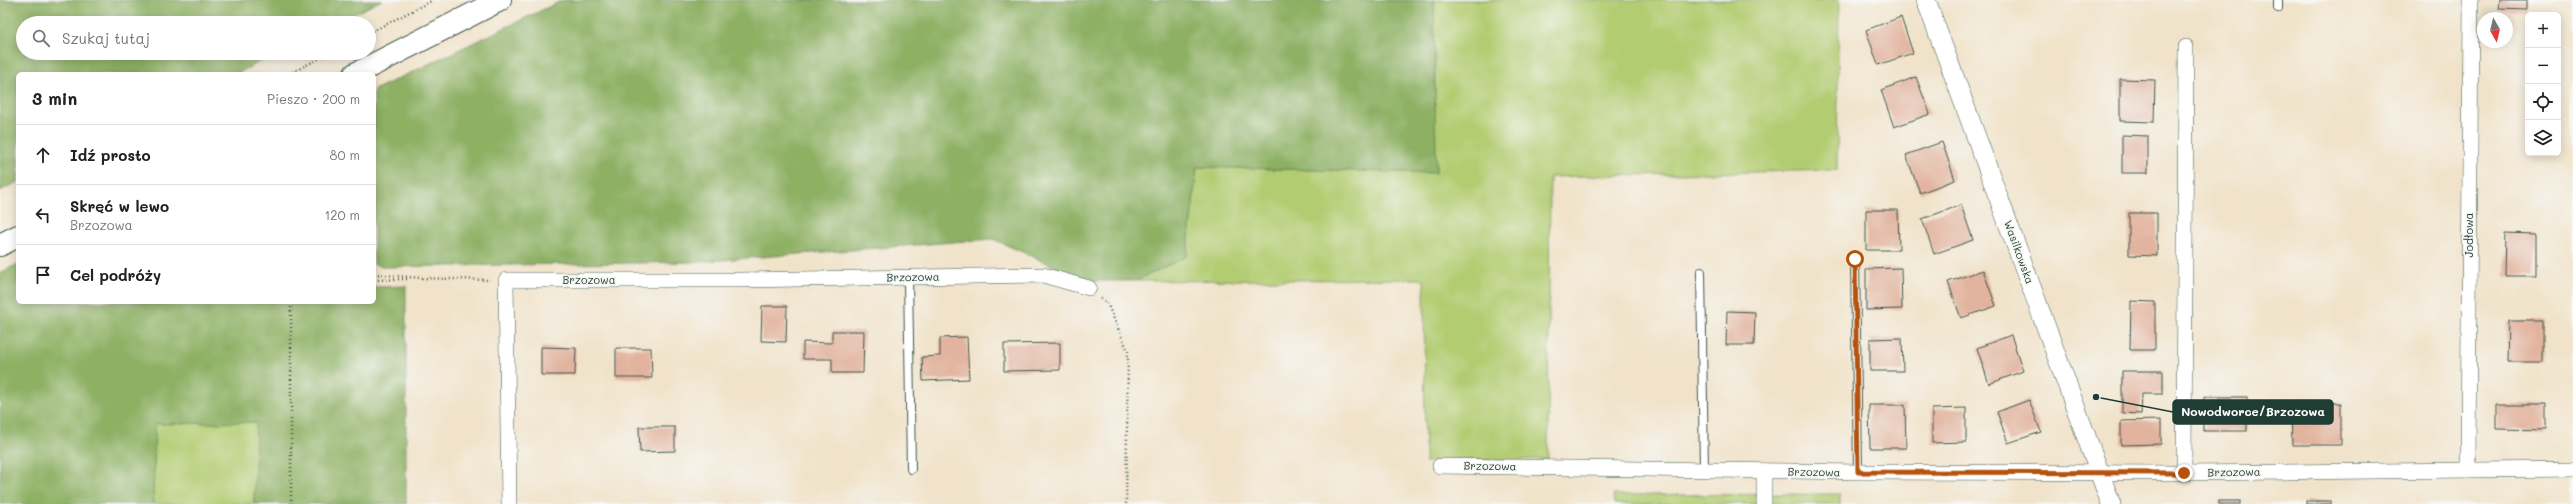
<!DOCTYPE html>
<html lang="pl">
<meta charset="utf-8">
<style>
body{margin:0;font-family:Mali,sans-serif;background:#f6f6f6;color:#222}
.controls{position:absolute;right:12px;top:12px;display:grid;overflow:hidden;border-radius:6px;box-shadow:0 2px 10px #0003}
.controls button{width:36px;height:36px;display:grid;place-items:center;padding:0;border:0;border-bottom:1px solid #e0e0e0;background:#fff;color:#222;font:20px sans-serif}
.compass{position:absolute;left:2477px;top:12px;width:36px;height:36px;border-radius:50%;background:#fff;box-shadow:0 2px 10px #0003;rotate:172deg}
.stop{position:absolute;width:12px;height:12px;margin:-9px;border:3px solid #b45309;border-radius:50%;background:#fff}
.stop.end{background:#b45309;border-color:#fff;box-shadow:0 1px 4px #0008}
.list{margin:0;padding:0;list-style:none}
h2{display:flex;justify-content:space-between;align-items:center;height:52px;margin:0;padding:0 16px;font-size:17px}
h2 small{font-size:13px;font-weight:400;color:#767676}
.list li{display:grid;grid-template-columns:26px 1fr auto;gap:12px;align-items:center;box-sizing:border-box;height:60px;padding:0 16px;border-top:1px solid #e0e0e0}
.list b{display:block;font-size:15px;white-space:nowrap}
.list p{margin:0;font-size:13px;white-space:nowrap;color:#767676}
.list em{font-size:13px;font-style:normal;color:#767676}
.icon{flex:none;width:22px;height:22px;fill:none;stroke:currentColor;stroke-width:2;stroke-linecap:round;stroke-linejoin:round}
.map{position:relative;flex:none;width:2573px;height:504px;overflow:hidden}
.search{position:absolute;background:#fff;box-shadow:0 2px 10px #0003;left:16px;top:16px;width:360px;height:44px;display:flex;align-items:center;gap:10px;box-sizing:border-box;padding:0 14px;border-radius:22px;color:#767676;font-size:15px}
.panel{position:absolute;background:#fff;box-shadow:0 2px 10px #0003;left:16px;top:72px;width:360px;height:232px;border-radius:6px}
.map>svg:first-child{display:block}
</style>
<div class="map">
<svg width="2573" height="504" viewBox="0 0 2573 504">
<rect width="100%" height="100%" fill="#f6f6f2"/>
<filter id="ink" filterUnits="userSpaceOnUse"><feTurbulence type="fractalNoise" baseFrequency=".025" numOctaves="2"/><feDisplacementMap in="SourceGraphic" scale="8" xChannelSelector="R" yChannelSelector="G"/><feConvolveMatrix kernelMatrix="1 2 1 2 8 2 1 2 1" color-interpolation-filters="sRGB"/></filter>
<filter id="wash" filterUnits="userSpaceOnUse"><feTurbulence type="fractalNoise" baseFrequency=".012" numOctaves="4" result="noise"/><feDisplacementMap in="SourceGraphic" scale="16" xChannelSelector="R" yChannelSelector="G"/><feGaussianBlur stdDeviation="0.9" result="paint"/><feColorMatrix in="noise" values="0 0 0 0 0 0 0 0 0 0 0 0 0 0 0 0 0 1.4 0 .05"/><feComposite in="paint" operator="in"/></filter>
<g filter="url(#wash)">
<rect width="100%" height="100%" fill="#f1e3ca"/>
<g fill="#b2cc71" stroke="#688452">
<path d="M 1434,0 L 1839,0 L 1837,170 L 1550,177 L 1548,459 L 1425,462 L 1424,279 L 1136,281 L 1187,256 L 1197,167 L 1436,173 Z"/>
<path d="M 257,422 L 254,504 L 153,504 L 155,424 Z"/>
<path d="M 1840,494 L 1840,504 L 1614,504 L 1613,495 Z"/>
</g>
<g fill="#8db063" stroke="#56764c">
<path d="M 0,0 L 382,0 L 336,23 L 23,23 L 23,53 L 277,53 L 236,74 L 18,74 L 18,182 L 0,191 Z"/>
<path d="M 563,0 L 1434,0 L 1436,173 L 1197,167 L 1187,256 L 1135,281 L 1087,281 L 993,239 L 697,262 L 384,267 L 374,264 L 374,90 Z"/>
<path d="M 18,264 L 18,302 L 374,302 L 374,287 L 406,286 L 406,504 L 254,504 L 256,422 L 155,424 L 153,504 L 0,504 L 0,273 Z"/>
</g>
<g id="blocks">
<g fill="#e2b39e">
<path d="M 2500,0 L 2527,0 L 2527,10 L 2499,9 Z"/>
<path d="M 1901,17 L 1913,53 L 1878,65 L 1866,30 Z"/>
<path d="M 1916,77 L 1930,114 L 1894,127 L 1881,90 Z"/>
<path d="M 2120,79 L 2155,80 L 2154,122 L 2120,121 Z"/>
<path d="M 2122,135 L 2148,136 L 2148,173 L 2122,173 Z"/>
<path d="M 1942,142 L 1955,180 L 1920,193 L 1906,155 Z"/>
<path d="M 1961,205 L 1973,240 L 1934,254 L 1922,219 Z"/>
<path d="M 1866,210 L 1898,210 L 1899,250 L 1866,250 Z"/>
<path d="M 2129,213 L 2157,213 L 2157,256 L 2129,255 Z"/>
<path d="M 2506,233 L 2536,234 L 2536,276 L 2505,276 Z"/>
<path d="M 1901,268 L 1902,309 L 1866,310 L 1866,269 Z"/>
<path d="M 1983,270 L 1996,306 L 1961,318 L 1948,282 Z"/>
<path d="M 2131,301 L 2155,302 L 2155,350 L 2130,350 Z"/>
<path d="M 762,306 L 787,306 L 786,342 L 761,341 Z"/>
<path d="M 1727,311 L 1755,312 L 1754,345 L 1726,345 Z"/>
<path d="M 2508,321 L 2543,321 L 2543,362 L 2507,362 Z"/>
<path d="M 832,331 L 864,331 L 863,373 L 832,373 L 832,359 L 803,359 L 803,342 L 832,343 Z"/>
<path d="M 2011,335 L 2023,371 L 1989,384 L 1977,348 Z"/>
<path d="M 967,337 L 969,379 L 923,381 L 922,357 L 940,356 L 940,338 Z"/>
<path d="M 1902,338 L 1903,371 L 1870,371 L 1870,339 Z"/>
<path d="M 1060,343 L 1060,370 L 1004,371 L 1004,344 Z"/>
<path d="M 541,347 L 576,348 L 575,375 L 541,375 Z"/>
<path d="M 616,348 L 651,348 L 652,378 L 616,378 Z"/>
<path d="M 2122,371 L 2163,371 L 2163,394 L 2142,394 L 2141,414 L 2122,413 Z"/>
<rect x="2204" y="397" width="43" height="34"/>
<path d="M 2029,400 L 2041,432 L 2008,443 L 1997,412 Z"/>
<path d="M 2291,403 L 2341,403 L 2341,445 L 2292,445 Z"/>
<path d="M 1869,405 L 1905,405 L 1906,448 L 1870,448 Z"/>
<path d="M 2497,405 L 2546,405 L 2546,430 L 2497,429 Z"/>
<path d="M 1966,408 L 1966,442 L 1932,443 L 1932,409 Z"/>
<path d="M 2161,420 L 2161,444 L 2121,445 L 2121,421 Z"/>
<path d="M 639,427 L 675,427 L 675,451 L 640,452 Z"/>
<rect x="2219" y="501" width="21" height="3"/>
<rect x="2306" y="501" width="24" height="3"/>
</g>
</g>
</g>
<g filter="url(#ink)">
<use href="#blocks" fill-opacity="0" stroke="#3e564a" stroke-width="1"/>
<g fill="none" stroke-linecap="round" stroke-linejoin="round">
<defs>
<g id="service">
<path d="M 2278,0 L 2278,8"/>
<path d="M 1855,259 L 1858,472"/>
<path d="M 1701,272 L 1704,470"/>
<path d="M 908,277 L 911,469"/>
</g>
<g id="minor">
<path d="M 1440,466 L 1858,472 L 2184,473 L 2573,469"/>
<path d="M 2468,470 L 2471,0"/>
<path d="M 1764,471 L 1764,504"/>
<path d="M 2184,473 L 2186,47"/>
<path d="M 509,504 L 506,280 L 741,280 L 1043,275 L 1089,288"/>
</g>
<path id="tertiary" d="M 1926,0 L 2111,504"/>
<g id="secondary">
<path d="M 355,74 L 500,0"/>
<path d="M 0,245 L 18,236"/>
</g>
</defs>
<use href="#service" stroke="#3e564a" stroke-width="10"/>
<use href="#minor" stroke="#3e564a" stroke-width="16"/>
<use href="#tertiary" stroke="#3e564a" stroke-width="20"/>
<use href="#secondary" stroke="#3e564a" stroke-width="24"/>
<g stroke="#3e564a" stroke-width="2.5" stroke-dasharray="1 3" stroke-linecap="butt">
<path d="M 369,33 L 433,0"/>
<path d="M 289,74 L 330,53"/>
<path d="M 374,274 L 420,278 L 490,280"/>
<path d="M 374,280 L 407,279"/>
<path d="M 1101,298 L 1107,303 L 1128,351 L 1126,504"/>
<path d="M 291,504 L 291,302"/>
</g>
<use href="#service" stroke="#fff" stroke-width="8"/>
<use href="#minor" stroke="#fff" stroke-width="15"/>
<use href="#tertiary" stroke="#fff" stroke-width="19"/>
<use href="#secondary" stroke="#fff" stroke-width="22"/>
</g>
</g>
<g fill="none" stroke-linecap="round" stroke-linejoin="round" filter="url(#ink)">
<path stroke="#b45309" stroke-width="5" d="M 1855,259 L 1858,472 L 2184,473"/>
</g>
<g text-anchor="middle" stroke-width="3" stroke-linejoin="round" paint-order="stroke">
<g font-size="11" fill="#1f3d34" stroke="#f6f6f2">
<text transform="translate(2469 235) rotate(-90)" y="4">Jodłowa</text>
<text transform="translate(2019 252) rotate(70)" y="4">Wasilkowska</text>
<text transform="translate(913 277) rotate(-1)" y="4">Brzozowa</text>
<text x="589" y="284">Brzozowa</text>
<text transform="translate(1490 466) rotate(1)" y="4">Brzozowa</text>
<text transform="translate(1814 472) rotate(1)" y="4">Brzozowa</text>
<text transform="translate(2234 472) rotate(-1)" y="4">Brzozowa</text>
</g>
</g>
<path fill="none" stroke="#1f3d34" stroke-width="1.5" d="M2096 397L2173 412"/>
<circle fill="#1f3d34" stroke="#f6f6f2" stroke-width="1.5" cx="2096" cy="397" r="4"/>
<rect fill="#1f3d34" stroke="#1f3d34" stroke-width="1.5" x="2173" y="400" width="160" height="24" rx="4"/>
<g font-size="12" text-anchor="middle" font-weight="bold" fill="#fff">
<text x="2253" y="416">Nowodworce/Brzozowa</text>
</g>
</svg>
<div class="controls">
<button>+</button>
<button>−</button>
<button><svg class="icon" aria-label="locate" viewBox="0 0 24 24"><circle cx="12" cy="12" r="6"/><path d="M12 2v4M12 18v4M2 12h4M18 12h4"/></svg></button>
<button><svg class="icon" aria-label="layers" viewBox="0 0 24 24"><path d="M12 4l9 5-9 5-9-5zM3 14l9 5 9-5"/></svg></button>
</div>
<svg class="compass" viewBox="-18 -18 36 36"><path d="M0-13l5 13h-10z" fill="#e53935"/><path d="M0 13l5-13h-10z" fill="#767676"/></svg>
<div class="stop" style="left:1855px;top:259px"></div>
<div class="stop end" style="left:2184px;top:473px"></div>
<div class="search"><svg class="icon" aria-label="search" viewBox="0 0 24 24"><circle cx="10" cy="10" r="6"/><path d="M15 15l6 6"/></svg>Szukaj tutaj</div>
<section class="panel">
<h2>3 min<small>Pieszo · 200 m</small></h2>
<ul class="list">
<li><svg class="icon" aria-label="ahead" viewBox="0 0 24 24"><path d="M12 20V5M6 11l6-6 6 6"/></svg><div><b>Idź prosto</b></div><em>80 m</em></li>
<li><svg class="icon" aria-label="left" viewBox="0 0 24 24"><path d="M17 20v-9H6M10 6l-5 5 5 5"/></svg><div><b>Skręć w lewo</b><p>Brzozowa</p></div><em>120 m</em></li>
<li><svg class="icon" aria-label="arrive" viewBox="0 0 24 24"><path d="M6 21V4h12l-3 4 3 4H6"/></svg><div><b>Cel podróży</b></div></li>
</ul>
</section>
</div>
